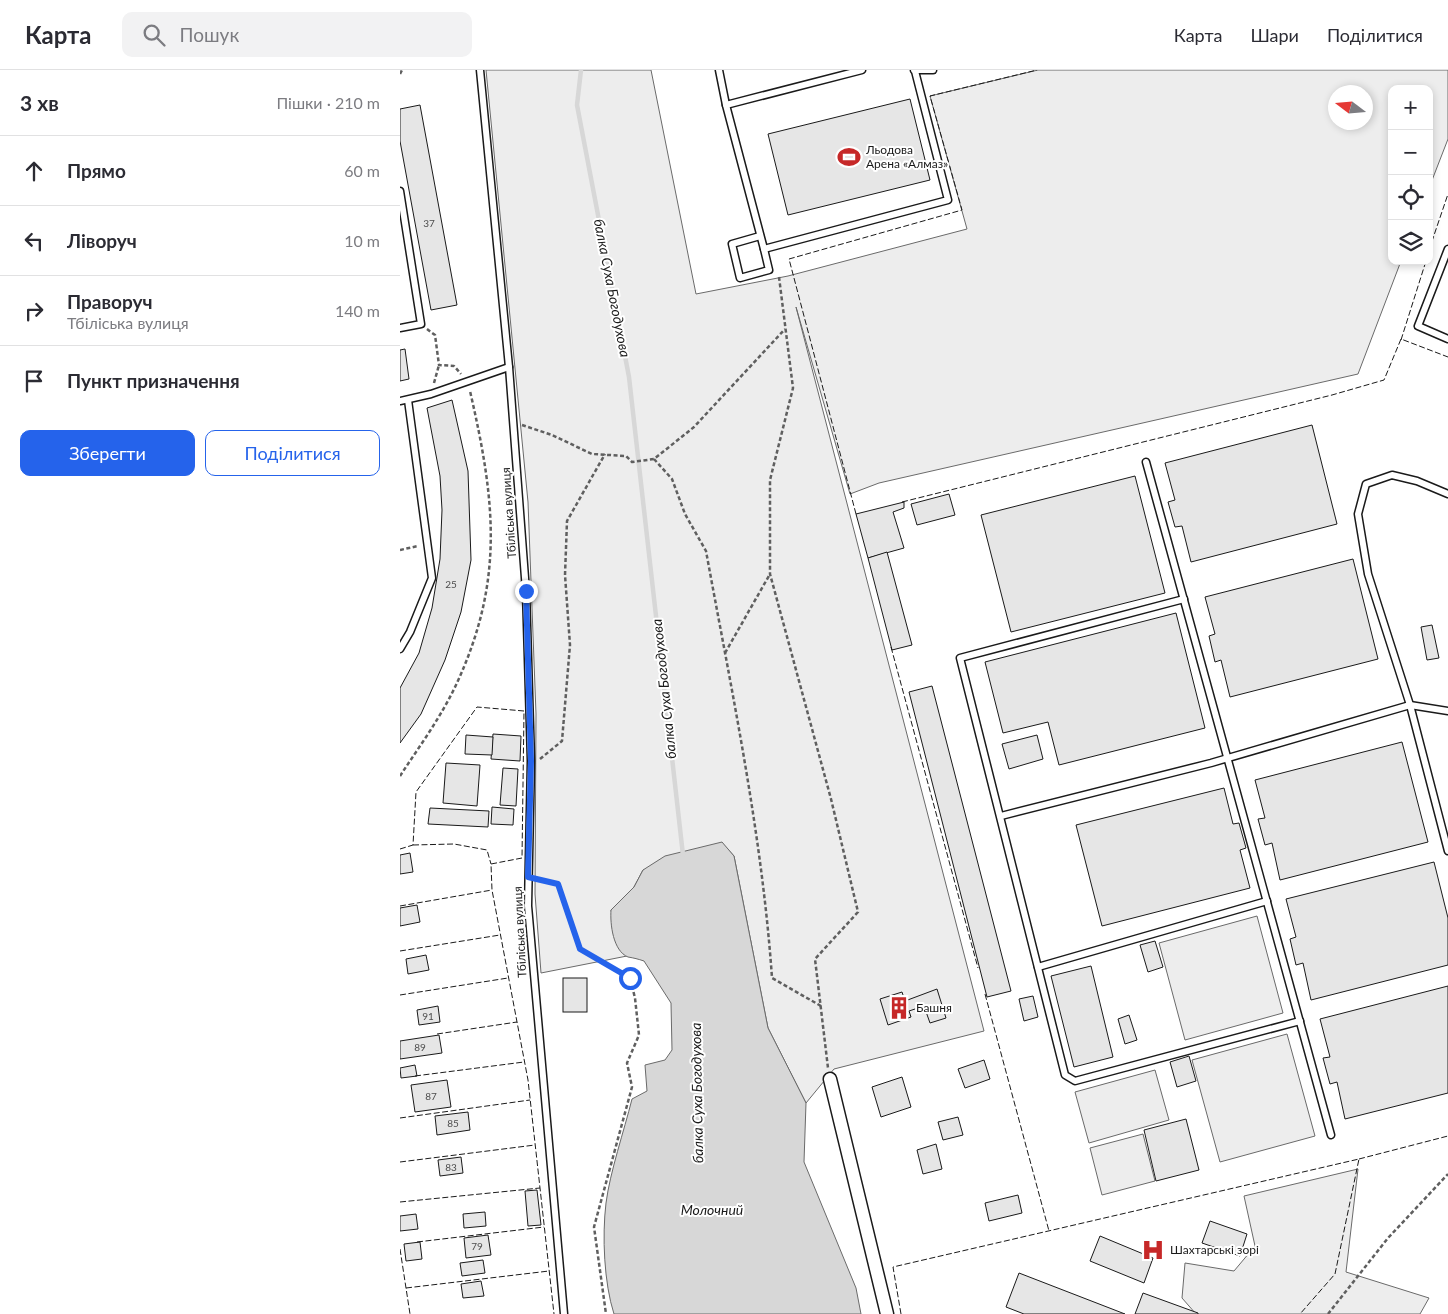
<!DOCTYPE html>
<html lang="uk">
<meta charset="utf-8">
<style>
body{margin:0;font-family:Lato,sans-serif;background:#f2f2f3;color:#2b2b33}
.controls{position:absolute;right:15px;top:15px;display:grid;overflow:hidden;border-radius:10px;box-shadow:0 2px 8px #0003}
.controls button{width:45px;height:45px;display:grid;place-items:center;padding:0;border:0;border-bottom:1px solid #e1e1e2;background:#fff;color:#2b2b33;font:25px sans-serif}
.compass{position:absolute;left:928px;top:15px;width:45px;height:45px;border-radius:50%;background:#fff;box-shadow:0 2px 8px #0003;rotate:286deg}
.stop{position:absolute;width:15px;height:15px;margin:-11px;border:4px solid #2563eb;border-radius:50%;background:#fff}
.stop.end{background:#2563eb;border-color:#fff;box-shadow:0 1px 5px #0008}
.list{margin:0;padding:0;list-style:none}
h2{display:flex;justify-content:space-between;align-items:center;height:65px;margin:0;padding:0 20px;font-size:21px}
h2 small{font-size:16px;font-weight:400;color:#7c7c81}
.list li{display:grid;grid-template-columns:32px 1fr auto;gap:15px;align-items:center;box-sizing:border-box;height:70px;padding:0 20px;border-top:1px solid #e1e1e2}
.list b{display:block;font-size:19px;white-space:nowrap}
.list p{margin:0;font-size:16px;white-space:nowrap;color:#7c7c81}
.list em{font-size:16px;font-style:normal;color:#7c7c81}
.actions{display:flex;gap:10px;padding:15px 20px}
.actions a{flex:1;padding:11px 0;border:1px solid #2563eb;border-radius:10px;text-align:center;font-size:18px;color:#2563eb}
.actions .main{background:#2563eb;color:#fff}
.icon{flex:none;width:28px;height:28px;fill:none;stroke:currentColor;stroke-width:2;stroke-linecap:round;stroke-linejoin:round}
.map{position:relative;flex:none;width:1048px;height:1244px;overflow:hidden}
header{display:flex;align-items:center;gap:30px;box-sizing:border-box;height:70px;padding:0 25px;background:#fff;border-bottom:1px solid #e1e1e2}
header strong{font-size:24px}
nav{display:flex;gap:28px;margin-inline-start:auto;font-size:18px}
.search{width:350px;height:45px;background:#f2f2f3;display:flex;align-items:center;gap:12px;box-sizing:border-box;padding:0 18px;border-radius:10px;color:#7c7c81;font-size:19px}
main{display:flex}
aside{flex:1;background:#fff}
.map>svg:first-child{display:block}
</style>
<header>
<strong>Карта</strong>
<div class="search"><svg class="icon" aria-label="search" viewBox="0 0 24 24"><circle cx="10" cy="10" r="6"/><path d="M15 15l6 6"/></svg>Пошук</div>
<nav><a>Карта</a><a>Шари</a><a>Поділитися</a></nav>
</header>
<main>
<aside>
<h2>3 хв<small>Пішки · 210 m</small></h2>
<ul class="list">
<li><svg class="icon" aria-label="ahead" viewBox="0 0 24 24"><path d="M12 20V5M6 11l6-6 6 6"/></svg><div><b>Прямо</b></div><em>60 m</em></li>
<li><svg class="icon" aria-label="left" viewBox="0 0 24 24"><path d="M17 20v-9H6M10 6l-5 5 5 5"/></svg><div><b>Ліворуч</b></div><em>10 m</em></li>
<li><svg class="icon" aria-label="right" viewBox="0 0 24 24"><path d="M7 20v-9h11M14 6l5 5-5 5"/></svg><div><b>Праворуч</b><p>Тбіліська вулиця</p></div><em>140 m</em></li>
<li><svg class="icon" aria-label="arrive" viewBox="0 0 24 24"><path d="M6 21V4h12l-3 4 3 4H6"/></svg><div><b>Пункт призначення</b></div></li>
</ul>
<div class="actions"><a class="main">Зберегти</a><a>Поділитися</a></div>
</aside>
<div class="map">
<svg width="1048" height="1244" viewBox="0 0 1048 1244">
<rect width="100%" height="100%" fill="#fff"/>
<g fill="#ededed" stroke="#6a6a6a" fill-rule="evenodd">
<path d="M 86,0 L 251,0 L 296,224 L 388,206 L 567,159 L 530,26 L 638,0 L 1048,0 L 1048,69 L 1029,118 L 1029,19 L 992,19 L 992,191 L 1001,191 L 958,304 L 479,413 L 450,424 L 396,237 L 584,961 L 434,999 L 406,1033 L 368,958 L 334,786 L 322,773 L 243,800 L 234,817 L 211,840 L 220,878 L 227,886 L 141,903 L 135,824 L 136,644 L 128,432 ZM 936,22 L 966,22 L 966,52 L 936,52 Z"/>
<path d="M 857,846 L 883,943 L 785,970 L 759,873 Z"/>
<path d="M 887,964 L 915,1066 L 820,1092 L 792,990 Z"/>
<path d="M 755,1000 L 769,1050 L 689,1073 L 675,1022 Z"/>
<path d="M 743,1064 L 755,1111 L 702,1125 L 690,1078 Z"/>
<path d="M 958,1099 L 946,1202 L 1029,1228 L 1020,1244 L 796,1244 L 782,1228 L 785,1193 L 834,1201 L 855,1176 L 844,1126 Z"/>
</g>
<path fill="#d7d7d7" stroke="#6a6a6a" d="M 322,772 L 334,786 L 368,958 L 406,1033 L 404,1092 L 456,1218 L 461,1244 L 214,1244 C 204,1213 202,1166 206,1133 C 210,1102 224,1061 232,1029 L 247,1021 L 245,995 L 265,990 L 272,980 L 271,933 L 244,891 C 238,889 234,888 228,887 C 213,881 210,854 211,840 L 234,817 L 243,800 L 265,786 Z"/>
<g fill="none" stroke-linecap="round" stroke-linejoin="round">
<path stroke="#d7d7d7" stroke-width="4.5" d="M 181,0 L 177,35 L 229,307 L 283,785"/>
</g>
<g fill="#e6e6e6" stroke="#1a1a1a">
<path d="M 510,29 L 530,110 L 388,145 L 368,64 Z"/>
<path d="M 20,35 L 57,235 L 31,240 L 0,71 L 0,39 Z"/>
<path d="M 5,279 L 9,309 L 0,311 L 0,280 Z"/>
<path d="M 52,330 L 68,401 L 71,490 L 61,542 L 45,590 L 21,644 L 0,673 L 0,618 L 19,583 L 32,538 L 40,489 L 42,440 L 40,406 L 27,338 Z"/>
<path d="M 912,355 L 937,454 L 791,492 L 782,456 L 775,457 L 768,432 L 775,430 L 765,393 Z"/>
<path d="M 735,406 L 765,523 L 611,562 L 581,445 Z"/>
<path d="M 549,424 L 555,445 L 517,455 L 511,434 Z"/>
<path d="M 504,432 L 504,438 L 493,442 L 504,478 L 468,488 L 456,444 Z"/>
<path d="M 487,482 L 512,575 L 492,580 L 468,488 Z"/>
<path d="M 953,489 L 978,589 L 830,627 L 821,590 L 815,592 L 809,566 L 815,564 L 805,527 Z"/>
<path d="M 776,543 L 805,658 L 659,695 L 648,652 L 603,663 L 585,592 Z"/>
<path d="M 1032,555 L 1039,588 L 1027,590 L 1021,557 Z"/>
<path d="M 532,616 L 611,921 L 587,927 L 509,622 Z"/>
<path d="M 93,664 L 121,666 L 120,691 L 91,689 Z"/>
<path d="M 66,665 L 93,667 L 92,685 L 65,684 Z"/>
<path d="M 637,665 L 643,689 L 609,699 L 602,674 Z"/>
<path d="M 1002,672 L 1028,772 L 880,810 L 872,773 L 865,775 L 858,749 L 865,748 L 855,710 Z"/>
<path d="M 46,693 L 80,695 L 77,736 L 43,733 Z"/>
<path d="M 103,698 L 118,699 L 116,736 L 100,735 Z"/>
<path d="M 824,718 L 833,754 L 839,753 L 846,778 L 840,780 L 850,818 L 702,856 L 676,755 Z"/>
<path d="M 92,737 L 114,739 L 113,755 L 91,754 Z"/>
<path d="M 30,738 L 89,741 L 88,757 L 28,754 Z"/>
<path d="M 10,783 L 13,802 L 0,804 L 0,785 Z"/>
<path d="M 1034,792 L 1048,848 L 1048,895 L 911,930 L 903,893 L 896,895 L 890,869 L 896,867 L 886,829 Z"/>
<path d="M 17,835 L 20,852 L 0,856 L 0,838 Z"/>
<path d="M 755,871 L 763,897 L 748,902 L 740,875 Z"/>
<path d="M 26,885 L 29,900 L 8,904 L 6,889 Z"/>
<path d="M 691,896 L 713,987 L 674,997 L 651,906 Z"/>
<rect x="163" y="908" width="24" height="34"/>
<path d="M 1048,916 L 1048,1023 L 945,1049 L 937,1012 L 930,1014 L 923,988 L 930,987 L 920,949 Z"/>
<path d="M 537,919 L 546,948 L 530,953 L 524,936 L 509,941 L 511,947 L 488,955 L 480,929 L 502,922 L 505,931 Z"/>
<path d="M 633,926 L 638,947 L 624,951 L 619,929 Z"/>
<path d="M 38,936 L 40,952 L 19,955 L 17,940 Z"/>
<path d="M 729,945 L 737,970 L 725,974 L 718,949 Z"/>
<path d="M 39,965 L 42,983 L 0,989 L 0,971 Z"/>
<path d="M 789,986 L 796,1011 L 777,1017 L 770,992 Z"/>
<path d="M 584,990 L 590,1009 L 565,1018 L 558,999 Z"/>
<path d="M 15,995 L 17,1006 L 1,1008 L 0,998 Z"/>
<path d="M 502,1007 L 511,1037 L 481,1047 L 472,1017 Z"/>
<path d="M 47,1010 L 51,1037 L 15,1042 L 11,1015 Z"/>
<path d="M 68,1042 L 70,1060 L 37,1065 L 35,1046 Z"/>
<path d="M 558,1047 L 563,1065 L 543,1070 L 538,1052 Z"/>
<path d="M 786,1049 L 799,1100 L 756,1111 L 744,1060 Z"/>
<path d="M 536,1074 L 542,1099 L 523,1104 L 517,1080 Z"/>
<path d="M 61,1087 L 63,1103 L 40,1106 L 38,1090 Z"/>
<path d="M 137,1120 L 141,1155 L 128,1156 L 125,1121 Z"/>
<path d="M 618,1125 L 622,1143 L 589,1151 L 585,1133 Z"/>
<path d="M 85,1142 L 86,1156 L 64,1158 L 63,1144 Z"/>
<path d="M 16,1144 L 18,1159 L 0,1161 L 0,1146 Z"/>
<path d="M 810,1151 L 847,1164 L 840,1186 L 802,1173 Z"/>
<path d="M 88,1165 L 91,1185 L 66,1188 L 64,1168 Z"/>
<path d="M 700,1166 L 753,1188 L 744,1213 L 690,1191 Z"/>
<path d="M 20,1172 L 22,1189 L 6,1191 L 4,1174 Z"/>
<path d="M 83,1190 L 85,1203 L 62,1206 L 60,1193 Z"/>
<path d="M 619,1203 L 725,1244 L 624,1244 L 606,1237 Z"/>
<path d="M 81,1211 L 84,1226 L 63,1228 L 61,1214 Z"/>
<path d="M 743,1223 L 798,1243 L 798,1244 L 735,1244 Z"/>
</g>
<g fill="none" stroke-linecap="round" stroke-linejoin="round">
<defs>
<g id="lane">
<path d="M 80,0 L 109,297 L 126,521 L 131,691 L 128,836 L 164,1244"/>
<path d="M 319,0 L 326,35 L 462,0"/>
<path d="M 514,0 L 533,0"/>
<path d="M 326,35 L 364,179 L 548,130 L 515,1 L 516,0"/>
<path d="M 0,121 L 21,254 L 0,258"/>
<path d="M 360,166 L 332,174 L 340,208 L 369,200 L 364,179"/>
<path d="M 1048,179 L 1018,256 L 1048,269"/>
<path d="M 0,331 L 31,324 L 109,297"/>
<path d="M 746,392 L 931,1065"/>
<path d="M 1048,424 L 1017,411 L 992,405 L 966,414 L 958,444 L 968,504 L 1010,635 L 1048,781"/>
<path d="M 784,529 L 560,588 L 665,1005 L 675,1011 L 900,951"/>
<path d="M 0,579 L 10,562 L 32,508 L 8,330"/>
<path d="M 601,746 L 811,693 L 1010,635 L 1048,641"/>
<path d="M 638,897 L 867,831"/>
</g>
<path id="street" d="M 430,1009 L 487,1244"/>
</defs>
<use href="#lane" stroke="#1a1a1a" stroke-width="9"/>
<use href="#street" stroke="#1a1a1a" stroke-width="15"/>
<g stroke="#5f5f5f" stroke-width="2.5" stroke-dasharray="4 2.5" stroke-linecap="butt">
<path d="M 0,4 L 2,0"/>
<path d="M 379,207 L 393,318 L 370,410 L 370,504 L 431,729 L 458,842 L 415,889 L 428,998"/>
<path d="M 27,259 L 35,265 L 39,295 L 54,296 L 61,304"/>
<path d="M 34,313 L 39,295"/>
<path d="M 122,355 L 152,365 L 192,384 L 226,386 L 232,392 L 254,389 L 294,357 L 385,259"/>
<path d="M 254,389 L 272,409 L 285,444 L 306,481 C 332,623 362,764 372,908 L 421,936"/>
<path d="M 0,480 L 18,476"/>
<path d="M 325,583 L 370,504"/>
<path d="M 140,689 L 162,671 L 170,575 L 165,505 L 167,451 L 205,384"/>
<path d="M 0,706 C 19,677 41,647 56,615 C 105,510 95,430 70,321"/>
<path d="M 137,809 L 158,814 L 180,879 L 230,908 L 235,928 L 239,965 L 227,993 L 232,1017 L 194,1157 L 206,1244"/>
<path d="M 928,1244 L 988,1168 L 1048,1104"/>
</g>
<use href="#lane" stroke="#fff" stroke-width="6"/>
<use href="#street" stroke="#fff" stroke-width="12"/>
<g stroke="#1a1a1a" stroke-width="1" stroke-dasharray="6 2.5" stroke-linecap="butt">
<path d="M 1029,180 L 1048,124"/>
<path d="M 1001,270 L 1026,191"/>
<path d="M 502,432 L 932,325 L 984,310 L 1001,269 L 1048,287"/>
<path d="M 456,444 L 389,189 L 562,140 L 530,26 L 637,0"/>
<path d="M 491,577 L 578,898"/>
<path d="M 13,775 L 54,774 L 87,780 L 91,794"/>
<path d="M 0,779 L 13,775 L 16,722 L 77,637 L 124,641 L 122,788 L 91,794 L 92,820 L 128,1010 L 154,1244"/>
<path d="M 0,836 L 92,820"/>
<path d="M 0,881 L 100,865"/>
<path d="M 585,924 L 649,1161"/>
<path d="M 0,925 L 108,908"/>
<path d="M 37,964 L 117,952"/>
<path d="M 15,1006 L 124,992"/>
<path d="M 0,1048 L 130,1030"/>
<path d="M 959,1089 L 1048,1066"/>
<path d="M 0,1092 L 135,1075"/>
<path d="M 0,1132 L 140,1118"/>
<path d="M 17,1172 L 144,1157"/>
<path d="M 0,1179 L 10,1244"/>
<path d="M 6,1218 L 149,1201"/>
<path d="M 501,1244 L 493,1197 L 959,1089 L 935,1204 L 900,1244"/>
</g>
</g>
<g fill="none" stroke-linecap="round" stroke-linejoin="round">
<path stroke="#2563eb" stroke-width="6" d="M 126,521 L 131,691 L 128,807 L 158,814 L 180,879 L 230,908"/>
</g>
<defs>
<symbol id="stadium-bare" viewBox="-9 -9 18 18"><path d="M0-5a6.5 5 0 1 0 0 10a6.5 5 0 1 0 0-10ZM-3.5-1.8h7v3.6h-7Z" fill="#c62828" stroke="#fff" stroke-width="2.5" paint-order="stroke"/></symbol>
<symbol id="building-bare" viewBox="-9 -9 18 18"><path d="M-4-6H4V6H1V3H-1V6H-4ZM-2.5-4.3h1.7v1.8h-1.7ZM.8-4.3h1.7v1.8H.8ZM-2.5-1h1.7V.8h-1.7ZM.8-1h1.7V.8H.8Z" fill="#c62828" stroke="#fff" stroke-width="2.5" paint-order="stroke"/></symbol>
<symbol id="hospital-bare" viewBox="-9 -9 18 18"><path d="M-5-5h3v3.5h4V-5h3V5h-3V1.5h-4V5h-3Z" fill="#c62828" stroke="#fff" stroke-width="2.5" paint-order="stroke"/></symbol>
</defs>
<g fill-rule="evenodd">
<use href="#stadium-bare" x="433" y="71" width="32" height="32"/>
<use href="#building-bare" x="483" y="922" width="32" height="32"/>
<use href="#hospital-bare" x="737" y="1164" width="32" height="32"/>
</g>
<g text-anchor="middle" stroke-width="4" stroke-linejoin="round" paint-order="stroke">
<g font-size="10" fill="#4d4d4d">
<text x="29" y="157">37</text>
<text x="51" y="518">25</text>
<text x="28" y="950">91</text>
<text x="20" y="981">89</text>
<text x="31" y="1030">87</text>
<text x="53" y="1057">85</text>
<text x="51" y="1101">83</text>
<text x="77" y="1180">79</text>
</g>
<g font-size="12" fill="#1a1a1a" stroke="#fff" text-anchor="start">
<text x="466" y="84">Льодова<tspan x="466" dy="14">Арена «Алмаз»</tspan></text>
<text x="516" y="942">Башня</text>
<text x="770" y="1184">Шахтарські зорі</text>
</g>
<g font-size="12" fill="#1a1a1a" stroke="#fff">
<text transform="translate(109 443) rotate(-94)" y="4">Тбіліська вулиця</text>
<text transform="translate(120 862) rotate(-93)" y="4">Тбіліська вулиця</text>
</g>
<g font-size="14" font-style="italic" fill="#1a1a1a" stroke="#fff">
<text transform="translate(212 218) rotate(79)" y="5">балка Суха Богодухова</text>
<text transform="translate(264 619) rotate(-96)" y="5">балка Суха Богодухова</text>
<text transform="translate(297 1023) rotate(-91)" y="5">балка Суха Богодухова</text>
<text x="312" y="1145">Молочний</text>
</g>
</g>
</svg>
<div class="controls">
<button>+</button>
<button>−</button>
<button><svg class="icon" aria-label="locate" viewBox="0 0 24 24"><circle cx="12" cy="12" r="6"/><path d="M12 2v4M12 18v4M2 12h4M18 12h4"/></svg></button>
<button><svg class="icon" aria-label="layers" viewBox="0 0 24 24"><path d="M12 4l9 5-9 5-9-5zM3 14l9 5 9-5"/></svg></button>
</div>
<svg class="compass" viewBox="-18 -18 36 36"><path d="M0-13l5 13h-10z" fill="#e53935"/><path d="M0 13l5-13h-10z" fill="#7c7c81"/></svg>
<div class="stop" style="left:230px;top:908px"></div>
<div class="stop end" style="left:126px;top:521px"></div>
</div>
</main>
